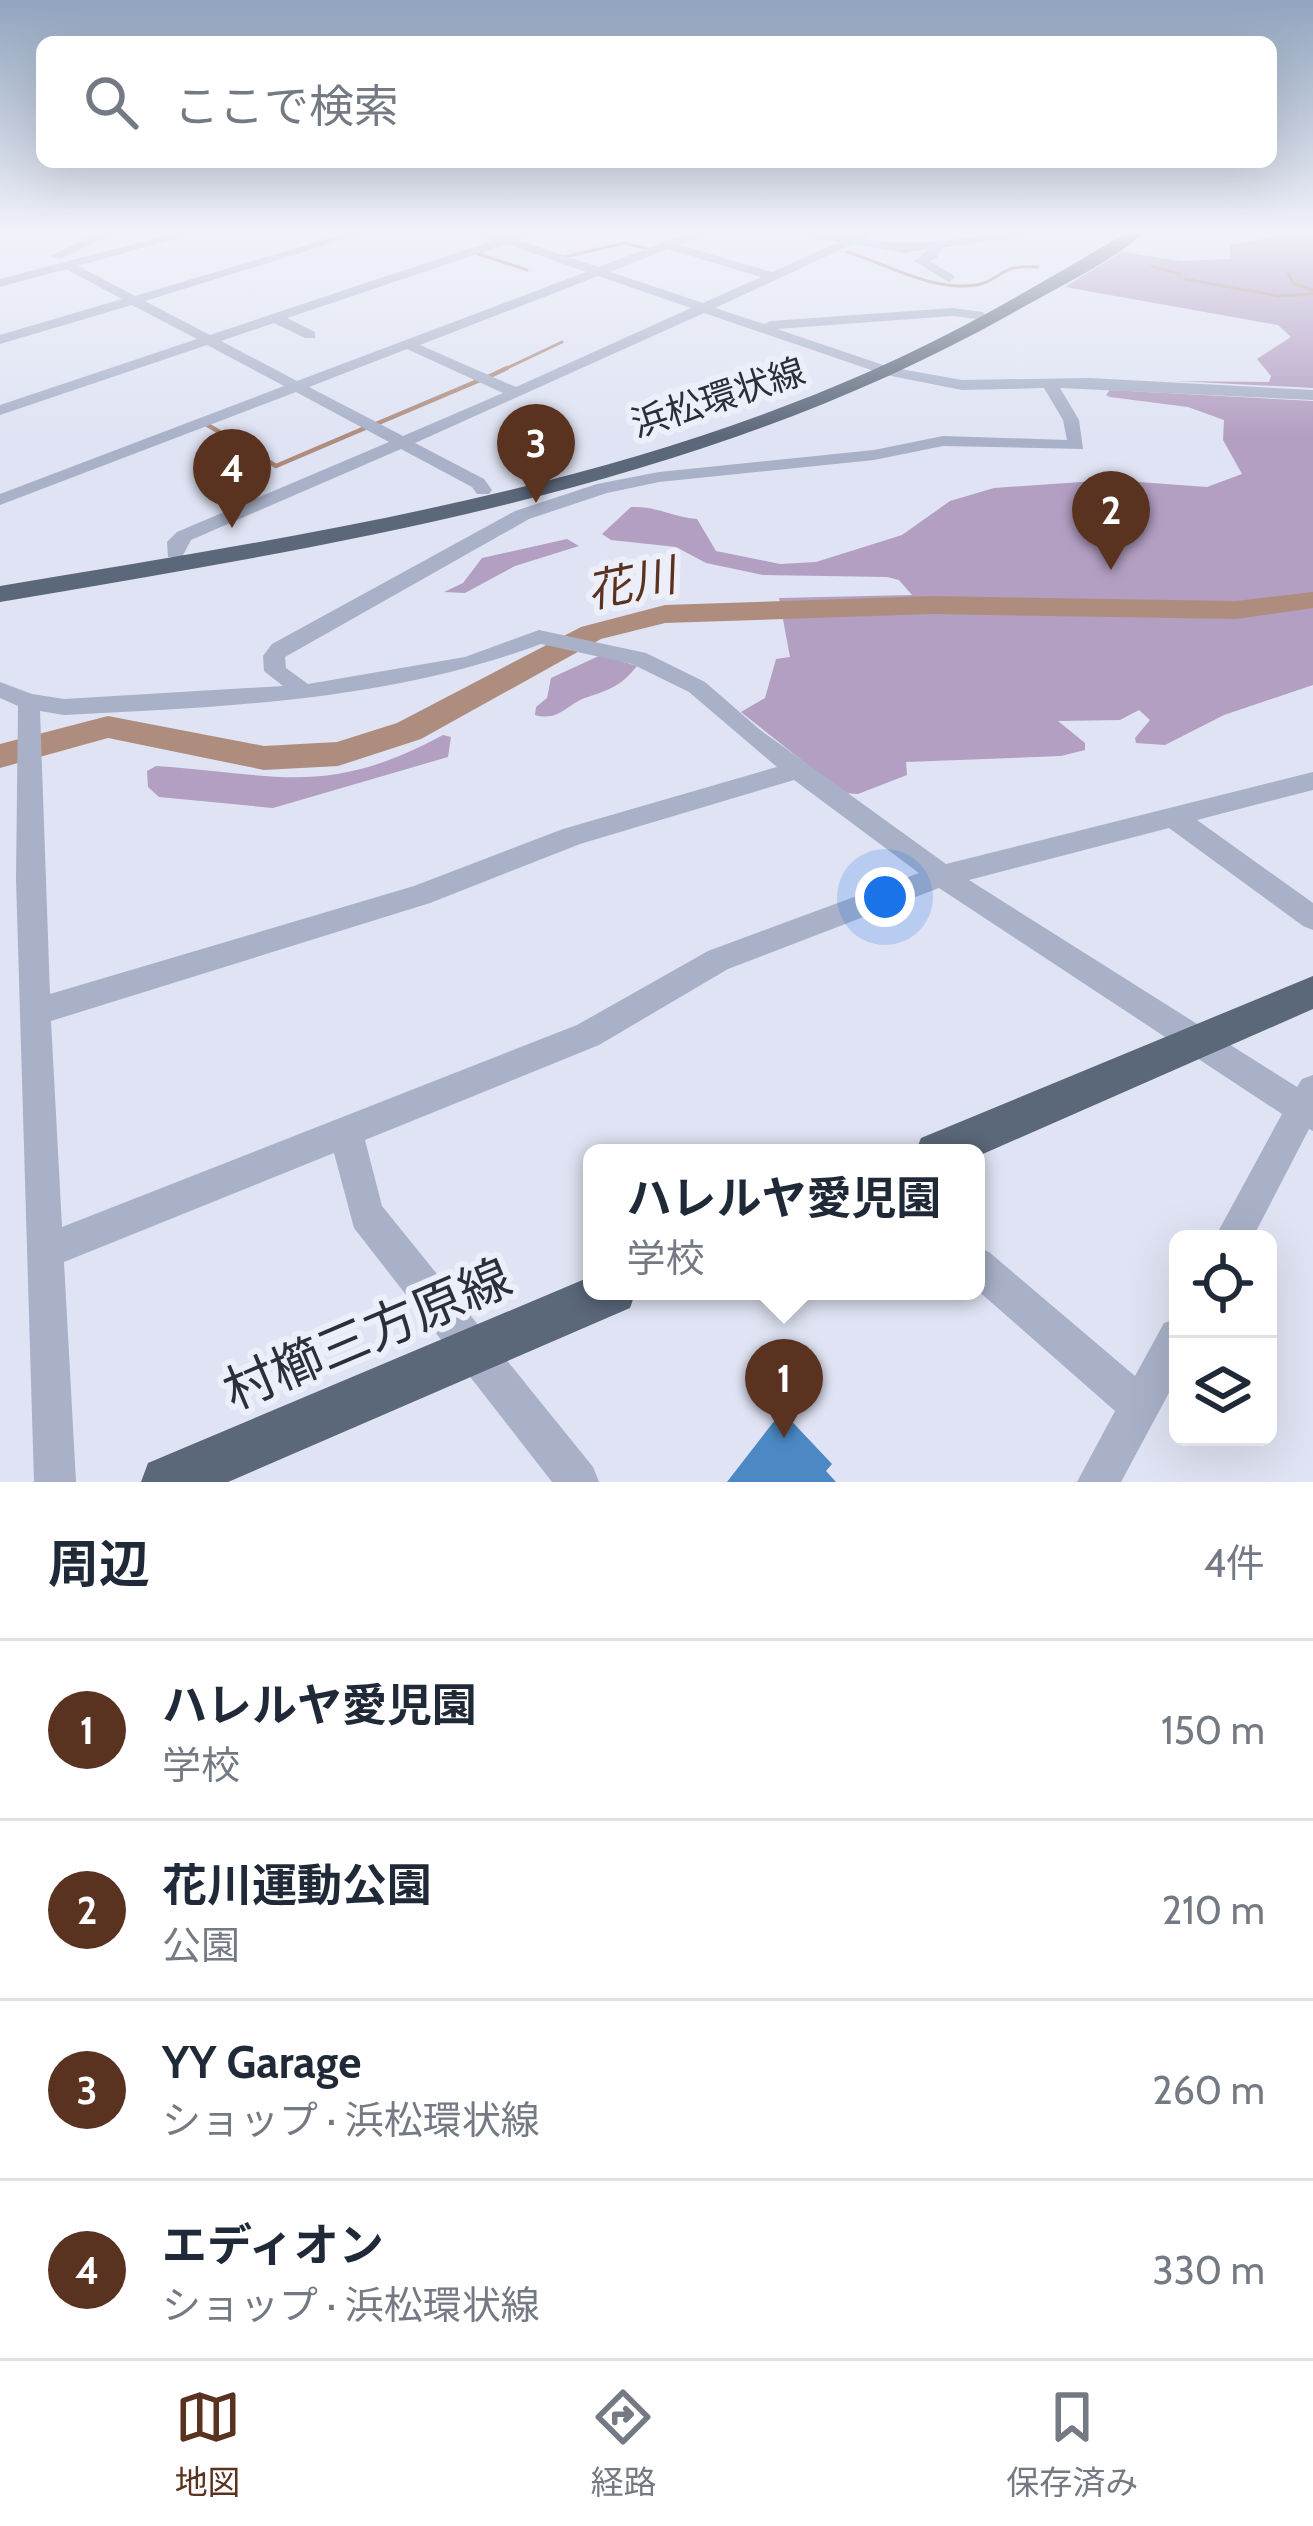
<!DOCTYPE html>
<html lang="ja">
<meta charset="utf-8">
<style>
body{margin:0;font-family:Cabin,"Noto Sans JP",sans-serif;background:#f6f6f7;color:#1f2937}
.controls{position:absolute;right:36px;bottom:36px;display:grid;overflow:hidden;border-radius:18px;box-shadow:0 12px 48px #0002}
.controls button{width:108px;height:108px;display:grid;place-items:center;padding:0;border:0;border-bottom:3px solid #e0e1e3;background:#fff;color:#1f2937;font:60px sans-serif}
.you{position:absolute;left:885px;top:897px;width:42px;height:42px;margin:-30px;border:9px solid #fff;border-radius:50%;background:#1a73e8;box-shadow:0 0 0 18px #1a73e833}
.badge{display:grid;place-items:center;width:78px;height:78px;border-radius:50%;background:#5a3220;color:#fff;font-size:39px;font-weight:700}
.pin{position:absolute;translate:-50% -99px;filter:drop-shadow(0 3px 6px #0008)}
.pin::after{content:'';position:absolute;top:63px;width:42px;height:36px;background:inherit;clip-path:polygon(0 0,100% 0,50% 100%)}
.popup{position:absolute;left:583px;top:1144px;width:402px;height:156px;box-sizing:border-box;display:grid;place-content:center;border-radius:18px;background:#fff;filter:drop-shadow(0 3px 9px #0005);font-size:39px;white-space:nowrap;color:#747a83}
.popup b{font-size:45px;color:#1f2937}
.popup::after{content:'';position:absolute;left:50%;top:100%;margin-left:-24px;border:24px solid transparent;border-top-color:#fff}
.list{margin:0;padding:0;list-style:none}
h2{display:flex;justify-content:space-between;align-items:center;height:156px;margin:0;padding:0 48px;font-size:51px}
h2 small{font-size:39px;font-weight:400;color:#747a83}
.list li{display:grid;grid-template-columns:78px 1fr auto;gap:36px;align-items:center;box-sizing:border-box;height:180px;padding:0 48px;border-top:3px solid #e0e1e3}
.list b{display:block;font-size:45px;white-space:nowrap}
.list p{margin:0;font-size:39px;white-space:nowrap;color:#747a83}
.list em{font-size:39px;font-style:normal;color:#747a83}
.icon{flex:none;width:66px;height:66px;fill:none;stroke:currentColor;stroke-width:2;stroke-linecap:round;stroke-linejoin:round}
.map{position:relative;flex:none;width:1313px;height:1482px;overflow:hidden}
.search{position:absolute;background:#fff;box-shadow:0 12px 48px #0002;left:36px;right:36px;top:36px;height:132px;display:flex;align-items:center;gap:30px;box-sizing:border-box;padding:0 42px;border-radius:18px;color:#747a83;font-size:45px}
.sheet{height:876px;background:#fff}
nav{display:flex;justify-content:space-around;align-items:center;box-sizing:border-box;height:168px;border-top:3px solid #e0e1e3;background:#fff;font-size:33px;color:#747a83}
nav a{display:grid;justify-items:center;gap:6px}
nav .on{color:#5a3220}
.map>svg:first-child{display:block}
</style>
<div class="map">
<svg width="1313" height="1482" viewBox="0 0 1313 1482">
<rect width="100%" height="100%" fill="#dfe3f3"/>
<g fill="#b39fc2">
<path d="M 1286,235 L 1313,237 L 1313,388 L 1176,381 L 1269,382 L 1271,376 L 1257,359 L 1291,337 L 1278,325 L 1065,287 L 1122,252 L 1181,261 L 1230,259 L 1230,245 Z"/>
<path d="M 1110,390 L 1313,401 L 1313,685 L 1224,715 L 1165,745 L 1136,743 L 1135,738 L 1150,720 L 1139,710 L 1120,720 L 1058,721 L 1085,743 L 1085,750 L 1061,756 L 906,762 L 907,775 L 858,794 L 843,793 L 741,712 L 765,698 L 776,659 L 790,657 L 779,598 L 912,595 L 899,580 L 887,577 L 763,575 L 706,563 L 676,547 L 611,540 L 602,534 L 631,507 C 657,506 672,517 697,519 L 716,551 L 780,564 L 816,562 L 902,535 L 950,501 L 994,488 L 1111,480 L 1207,487 L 1242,474 L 1223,440 L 1224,420 L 1188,407 L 1110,397 L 1106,395 Z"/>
<path d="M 567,539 L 579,546 L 515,566 L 465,593 L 444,592 L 463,583 L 482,558 Z"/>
<path d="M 601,655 L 637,666 C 621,686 611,689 588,697 C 567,703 560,722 535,715 L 536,707 L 547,698 L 551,678 Z"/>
<path d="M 443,735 L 451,737 L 448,757 L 273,808 L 159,797 L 148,787 L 147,771 L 156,766 C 278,774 326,798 443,735 Z"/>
</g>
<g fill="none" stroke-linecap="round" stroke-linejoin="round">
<g stroke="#af8d7e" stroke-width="3">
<path d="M 847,252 C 888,264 933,292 976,285 C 1002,281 996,264 1038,267"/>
<path d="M 475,253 L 527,270"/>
<path d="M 564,257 L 625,243 L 648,249"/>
<path d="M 1151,266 L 1180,274"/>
<path d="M 1288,273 L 1294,284 L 1313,290"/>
<path d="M 1185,279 L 1279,296 L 1313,294"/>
<path d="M 501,371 L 562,342"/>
</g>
<g stroke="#af8d7e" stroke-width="4.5">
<path d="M 488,377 L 507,368"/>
<path d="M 206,424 L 276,466 L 365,428"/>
<path d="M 376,424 L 480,380"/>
</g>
<path fill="#af8d7e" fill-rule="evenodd" d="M 1313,592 L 1313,608 L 1236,619 L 932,614 L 665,623 L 601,639 L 421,739 L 338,766 L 264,770 L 108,738 L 0,768 L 0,744 L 108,716 L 264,746 L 337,742 L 397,723 L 581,627 L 665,605 L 932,596 L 1236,601 Z"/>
</g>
<path fill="#4c89c4" d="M 782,1411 L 832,1464 L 826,1471 L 836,1482 L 727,1482 Z"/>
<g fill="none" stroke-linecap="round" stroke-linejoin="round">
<g fill="#a8b1c8" fill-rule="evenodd">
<path d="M 105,230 L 120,230 L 60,259 L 50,256 Z"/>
<path d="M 187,230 L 205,230 L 78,266 L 135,296 L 357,230 L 374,230 L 145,301 L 210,335 L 495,240 L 471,230 L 507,236 L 543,230 L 518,240 L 598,267 L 697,230 L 713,230 L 679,245 L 772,272 L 839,242 L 779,230 L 850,237 L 866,230 L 881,230 L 864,239 C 931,250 989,230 1056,230 L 942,248 L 937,258 L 929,261 L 953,275 L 955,278 L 949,282 L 914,261 L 929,249 L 904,253 L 853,244 L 715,308 L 764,324 L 771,321 L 952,308 L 983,312 L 985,315 L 978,319 L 952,316 L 777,329 L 889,367 L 962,380 L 1089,378 L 1313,390 L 1313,400 L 1060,388 L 1079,420 L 1083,449 L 943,446 L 874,460 L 659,482 L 607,493 L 529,519 L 285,657 L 286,668 L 308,684 L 465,657 L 539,630 L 646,653 L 705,682 L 759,729 L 946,864 L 1313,772 L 1313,790 L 1197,820 L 1313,903 L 1313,930 L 1303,926 L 1169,828 L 969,880 L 1297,1087 L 1302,1079 L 1313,1075 L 1313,1131 L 1309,1129 L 1252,1239 L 1214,1239 L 1282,1114 L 939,888 L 728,969 L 599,1045 L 365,1140 L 382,1206 L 593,1467 L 599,1482 L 552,1482 L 354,1228 L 334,1153 L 64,1262 L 76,1482 L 34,1482 L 16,879 L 18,706 L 0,698 L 0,682 L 32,694 L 64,699 L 283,686 L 264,671 L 263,656 L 272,644 L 515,511 L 597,484 L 659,472 L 874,450 L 943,436 L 1067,440 L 1063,420 L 1044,388 L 962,390 L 886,375 L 704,313 L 415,443 L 484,479 L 492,490 L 489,494 L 477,494 L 472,487 L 401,449 L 191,540 L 182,557 L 168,557 L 167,542 L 177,532 L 389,442 L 296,392 L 0,505 L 0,494 L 284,386 L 207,345 L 0,415 L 0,405 L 197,339 L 132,305 L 0,344 L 0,335 L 122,299 L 66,269 L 0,287 L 0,279 ZM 507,244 L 586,272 L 297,381 L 221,341 L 274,323 L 305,338 L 315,338 L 315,332 L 287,318 ZM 668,249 L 761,277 L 703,303 L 610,272 ZM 598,276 L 691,308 L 516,387 L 420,345 ZM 407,349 L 503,393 L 403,436 L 309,387 ZM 541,644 L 632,664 L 689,692 L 777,767 L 563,829 L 414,886 L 50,994 L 40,711 L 64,715 C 225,707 388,701 541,644 ZM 794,780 L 919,873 L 708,951 L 577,1025 L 62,1227 L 51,1021 L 430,903 L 580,844 Z"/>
<path d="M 976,1247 L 989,1252 L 1135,1376 L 1164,1323 L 1178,1318 L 1178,1376 L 1121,1482 L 1077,1482 L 1115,1411 L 976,1289 Z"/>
</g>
<g fill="#5b687a" fill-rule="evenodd">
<path d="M 1131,230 L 1148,230 C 1109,264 1054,289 1009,315 C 699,489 345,543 0,602 L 0,586 C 293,537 592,493 866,373 C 958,333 1045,281 1131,230 Z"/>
<path d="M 1313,976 L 1313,1009 L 976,1157 L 976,1153 L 915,1153 L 921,1138 Z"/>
<path d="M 592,1276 L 592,1291 L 636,1291 L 630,1308 L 228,1482 L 141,1482 L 148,1463 Z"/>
</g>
</g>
<linearGradient id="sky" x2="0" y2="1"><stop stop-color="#91a4be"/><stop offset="0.53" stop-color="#f1f2fa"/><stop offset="1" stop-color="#f1f2fa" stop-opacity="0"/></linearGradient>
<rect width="1313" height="437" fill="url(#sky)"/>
<g text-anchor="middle" stroke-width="12" stroke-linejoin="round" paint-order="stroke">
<g font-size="36" fill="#2a3039" stroke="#eceffa">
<text transform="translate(718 397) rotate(-18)" y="13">浜松環状線</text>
</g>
<g font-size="45" font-style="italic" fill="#5a3220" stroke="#eceffa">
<text transform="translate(631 583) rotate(-12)" y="16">花川</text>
</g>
<g font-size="51" fill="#2a3039" stroke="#eceffa">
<text transform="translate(367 1334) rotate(-23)" y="18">村櫛三方原線</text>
</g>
</g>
</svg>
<div class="controls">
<button><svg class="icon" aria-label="locate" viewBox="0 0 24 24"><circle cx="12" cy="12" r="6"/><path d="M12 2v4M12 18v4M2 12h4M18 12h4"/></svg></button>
<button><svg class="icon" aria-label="layers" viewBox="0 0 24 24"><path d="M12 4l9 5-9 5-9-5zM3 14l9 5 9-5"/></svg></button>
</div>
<div class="you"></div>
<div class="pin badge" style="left:784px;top:1438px">1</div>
<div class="popup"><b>ハレルヤ愛児園</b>学校</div>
<div class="pin badge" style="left:1111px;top:570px">2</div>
<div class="pin badge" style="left:536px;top:503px">3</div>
<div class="pin badge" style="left:232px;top:528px">4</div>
<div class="search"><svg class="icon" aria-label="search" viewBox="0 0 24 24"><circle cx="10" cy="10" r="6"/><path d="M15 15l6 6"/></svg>ここで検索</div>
</div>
<section class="sheet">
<h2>周辺<small>4件</small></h2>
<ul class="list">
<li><span class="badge">1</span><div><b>ハレルヤ愛児園</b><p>学校</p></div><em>150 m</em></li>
<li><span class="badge">2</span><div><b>花川運動公園</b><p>公園</p></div><em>210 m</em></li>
<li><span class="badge">3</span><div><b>YY Garage</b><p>ショップ · 浜松環状線</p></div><em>260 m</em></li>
<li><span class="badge">4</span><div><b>エディオン</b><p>ショップ · 浜松環状線</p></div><em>330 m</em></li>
</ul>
</section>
<nav>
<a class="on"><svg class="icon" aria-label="map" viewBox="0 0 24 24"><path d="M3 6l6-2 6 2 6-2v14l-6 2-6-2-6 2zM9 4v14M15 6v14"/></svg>地図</a>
<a><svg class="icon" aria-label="directions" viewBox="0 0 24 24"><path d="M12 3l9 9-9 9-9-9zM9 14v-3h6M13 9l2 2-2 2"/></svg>経路</a>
<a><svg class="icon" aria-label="saved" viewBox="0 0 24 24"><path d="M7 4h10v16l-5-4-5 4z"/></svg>保存済み</a>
</nav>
